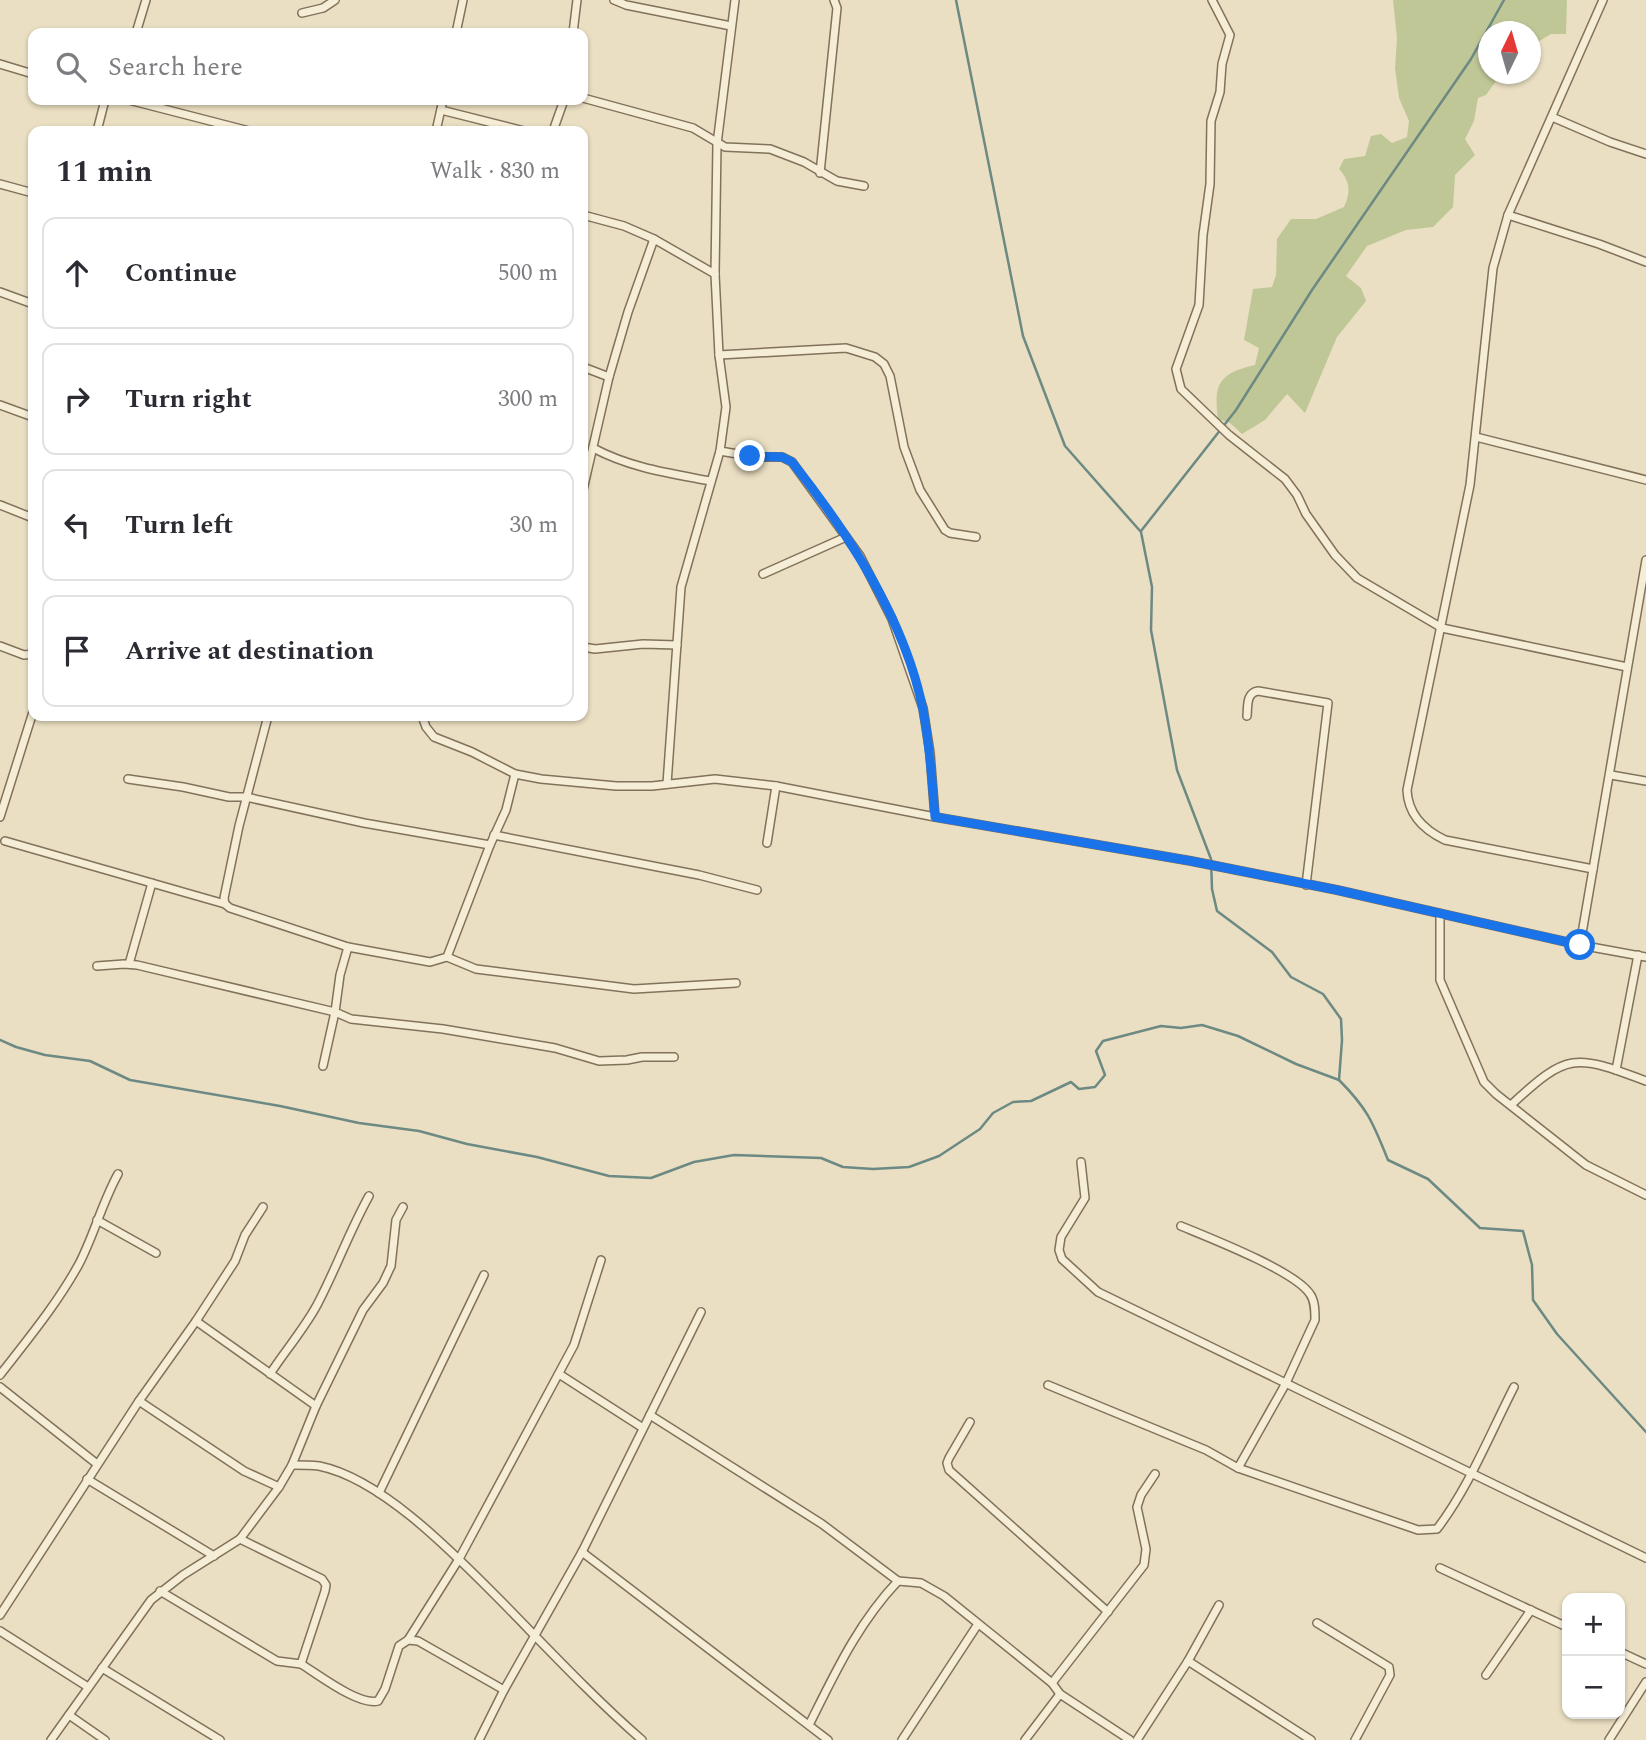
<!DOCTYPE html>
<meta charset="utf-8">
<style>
body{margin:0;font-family:Spectral,serif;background:#f7f7f7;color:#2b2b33}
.controls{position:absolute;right:21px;bottom:21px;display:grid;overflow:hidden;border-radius:14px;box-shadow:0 2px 5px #0004}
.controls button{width:63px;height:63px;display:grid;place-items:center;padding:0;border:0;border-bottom:2px solid #e1e1e2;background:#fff;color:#2b2b33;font:35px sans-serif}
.compass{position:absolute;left:1478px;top:21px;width:63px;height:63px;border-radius:50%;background:#fff;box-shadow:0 2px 5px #0004;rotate:5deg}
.stop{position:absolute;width:21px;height:21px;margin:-16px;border:5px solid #1a73e8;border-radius:50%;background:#fff}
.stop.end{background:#1a73e8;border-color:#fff;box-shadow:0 2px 7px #0008}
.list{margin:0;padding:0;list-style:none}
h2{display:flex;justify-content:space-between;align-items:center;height:91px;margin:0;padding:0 28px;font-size:30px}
h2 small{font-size:23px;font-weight:400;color:#7c7c81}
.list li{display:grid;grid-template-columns:46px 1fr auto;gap:21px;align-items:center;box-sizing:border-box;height:112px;margin:0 14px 14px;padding:0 14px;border:2px solid #e1e1e2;border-radius:14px}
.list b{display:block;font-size:26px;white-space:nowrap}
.list em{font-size:23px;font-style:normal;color:#7c7c81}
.icon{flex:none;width:38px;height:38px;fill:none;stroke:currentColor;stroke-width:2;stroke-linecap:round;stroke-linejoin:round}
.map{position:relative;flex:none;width:1646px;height:1740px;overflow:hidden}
.search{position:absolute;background:#fff;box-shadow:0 2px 5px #0004;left:28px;top:28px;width:560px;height:77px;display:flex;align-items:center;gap:18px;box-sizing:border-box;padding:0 24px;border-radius:14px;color:#7c7c81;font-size:26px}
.panel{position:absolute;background:#fff;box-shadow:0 2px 5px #0004;left:28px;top:126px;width:560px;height:595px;border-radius:14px}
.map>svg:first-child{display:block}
</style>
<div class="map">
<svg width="1646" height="1740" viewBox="0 0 1646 1740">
<rect width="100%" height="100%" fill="#eadfc2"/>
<path fill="#c0c797" d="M 1393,0 L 1567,0 L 1566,34 L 1551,34 L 1531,46 L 1530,32 L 1488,32 L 1488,74 L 1501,74 L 1486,95 L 1478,98 L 1474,121 L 1465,139 L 1475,155 L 1455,175 L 1453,207 L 1433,227 L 1406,230 L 1367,246 L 1346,276 L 1361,288 L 1366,301 L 1337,337 L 1305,413 L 1287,394 L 1265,420 L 1242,434 L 1230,423 L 1218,419 C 1213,383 1220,373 1255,365 L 1259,348 L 1244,340 L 1253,289 L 1272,287 L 1276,275 L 1277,239 L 1291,219 L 1316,219 L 1344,207 C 1351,192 1350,181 1339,169 L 1344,159 L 1365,156 L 1371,136 L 1381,134 L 1392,143 L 1407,137 L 1409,121 L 1399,98 L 1395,68 L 1397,38 Z"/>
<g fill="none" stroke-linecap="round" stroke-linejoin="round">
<g stroke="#6c8a83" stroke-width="2.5">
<path d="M 956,0 L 1023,336 L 1065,446 L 1141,532 L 1152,587 L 1151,630 L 1177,770 L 1211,859 L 1212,889 L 1217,911 L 1272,952 L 1291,977 L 1323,994 L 1341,1019 L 1342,1040 L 1339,1080 C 1368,1109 1373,1123 1388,1160 L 1428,1179 L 1480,1228 L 1523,1231 L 1532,1265 L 1533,1300 L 1557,1334 L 1646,1432"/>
<path d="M 1141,531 L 1236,410 L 1312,290 L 1471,59 L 1504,0"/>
<path d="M 0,1040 L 16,1047 L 45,1055 L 90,1061 L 130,1080 L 280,1106 L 359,1123 L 419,1131 L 467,1144 L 537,1157 L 609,1176 L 651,1178 L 694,1162 L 734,1155 L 821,1158 L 843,1167 L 873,1169 L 909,1167 L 939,1156 L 980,1129 L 993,1113 L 1013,1102 L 1031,1101 L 1071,1082 L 1079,1089 L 1095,1087 L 1105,1075 L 1096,1051 L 1103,1041 L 1161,1026 L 1181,1028 L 1202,1025 L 1238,1036 L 1296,1064 L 1339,1080"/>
</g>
<defs>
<g id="minor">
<path d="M 614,0 L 626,5 L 731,26"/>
<path d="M 735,0 L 717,144 L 715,274 L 719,355 L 726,407 L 720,451 L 755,457 L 782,457 L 792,462 L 860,556 L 892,619 L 923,708 L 930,753 L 935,817"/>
<path d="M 1212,0 L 1230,35 L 1222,64 L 1220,92 L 1211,121 L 1210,184 L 1203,235 L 1199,305 L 1176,369 L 1181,389 L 1229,435 L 1285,479 L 1297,495 L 1306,514 L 1335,555 L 1357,578 L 1442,628 L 1627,667"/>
<path d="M 302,13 L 323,8 L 335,0"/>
<path d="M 136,33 L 146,0"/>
<path d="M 456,33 L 463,0"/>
<path d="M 573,33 L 577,0"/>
<path d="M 0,64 L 33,74"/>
<path d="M 583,98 L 693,128 L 725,147 L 770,149 L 804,162 L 837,181 L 864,186"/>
<path d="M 129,100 L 249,131"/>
<path d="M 441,110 L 524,131"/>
<path d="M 1552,117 L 1610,142 L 1646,154"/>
<path d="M 97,131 L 105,100"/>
<path d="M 436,131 L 443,100"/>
<path d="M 553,131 L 564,100"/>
<path d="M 820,173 L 837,8 L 834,0"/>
<path d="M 0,184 L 33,193"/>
<path d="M 583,215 L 624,226 L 654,239 L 715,274"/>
<path d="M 1508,215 L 1599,244 L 1646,262"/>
<path d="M 0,292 L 33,304"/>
<path d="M 719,355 L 846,348 L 875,357 L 884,364 L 890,376 L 904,447 L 920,490 L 945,530 L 950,533 L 976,537"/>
<path d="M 583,367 L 609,377 L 583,490"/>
<path d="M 609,377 L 628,312 L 654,239"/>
<path d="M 0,405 L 33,417"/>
<path d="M 1476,437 L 1646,480"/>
<path d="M 593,448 C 631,468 668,473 710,481"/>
<path d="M 0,505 L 33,518"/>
<path d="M 763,574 L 846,537"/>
<path d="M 0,646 L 24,655 L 33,654"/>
<path d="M 583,647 L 595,649 L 643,644 L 677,645"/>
<path d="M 268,716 L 239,826 L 224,898 L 225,904 L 230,908 L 348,947"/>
<path d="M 422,716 L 426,727 L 434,737 L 472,752 L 515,774 L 541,779 L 616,786 L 652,786 L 715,779 L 776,786 L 767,843"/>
<path d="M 1247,716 C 1248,706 1246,693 1258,691 L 1328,703 L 1306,885"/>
<path d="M 515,774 L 506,810 L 490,845 L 447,957 L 430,962 L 348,947 L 340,975 L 335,1012 L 351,1019 L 443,1029 L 555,1048 L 599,1061 L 627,1060 L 642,1057 L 674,1057"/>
<path d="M 1611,775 L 1646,781"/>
<path d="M 128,779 L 183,787 L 229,797 L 246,797 L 364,823 L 490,845"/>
<path d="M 667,784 L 681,587 L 720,451"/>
<path d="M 776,786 L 935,817 L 1191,861 L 1337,890 L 1580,945 L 1646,957"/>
<path d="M 0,817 L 33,712"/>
<path d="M 494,835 L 699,875 L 757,890"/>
<path d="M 5,841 L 225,904"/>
<path d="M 1593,869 L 1445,840 C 1424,830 1408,814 1407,790 L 1470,485 L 1493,268 L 1508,215 L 1603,0"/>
<path d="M 1440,914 L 1440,980 L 1484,1082 L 1496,1094 L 1586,1165 L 1646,1195"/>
<path d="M 1580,945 L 1646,560"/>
<path d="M 447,957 L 476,969 L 634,989 L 736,983"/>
<path d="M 129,964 L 152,883"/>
<path d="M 97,966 L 124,964 L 137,965 L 335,1012 L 323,1066"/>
<path d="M 1616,1070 L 1638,955"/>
<path d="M 1511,1105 C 1568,1052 1574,1054 1646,1081"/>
<path d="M 1081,1162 L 1085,1198 L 1061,1237 L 1059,1250 L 1062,1259 L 1098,1292 L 1646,1558"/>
<path d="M 97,1220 L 156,1253"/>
<path d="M 196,1321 L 316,1406"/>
<path d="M 270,1374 C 285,1351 304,1329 317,1305 C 336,1269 349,1232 369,1196"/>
<path d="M 559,1374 L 643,1428"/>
<path d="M 0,1375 C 28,1339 57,1304 79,1264 C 94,1235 102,1203 118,1174"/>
<path d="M 1048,1385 L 1206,1450 L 1238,1468 L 1286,1383 L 1315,1320 C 1315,1311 1315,1301 1310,1294 C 1295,1271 1210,1238 1181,1226"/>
<path d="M 0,1387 L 97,1464"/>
<path d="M 139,1401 L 244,1471 L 279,1487"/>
<path d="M 650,1415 L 822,1524 L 898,1581 L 921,1583 L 944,1596 L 1052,1683 L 1060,1694 L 1130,1740"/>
<path d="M 970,1422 L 949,1458 L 947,1463 L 949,1470 L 1108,1612"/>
<path d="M 292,1465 C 301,1465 310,1465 319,1466 C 384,1479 459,1559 505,1605 C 550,1651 594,1698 642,1740"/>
<path d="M 1238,1468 L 1418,1530 L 1437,1529 C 1469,1487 1490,1434 1514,1387"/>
<path d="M 87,1479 L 214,1556"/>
<path d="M 379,1493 L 484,1275"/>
<path d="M 582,1552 L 828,1740"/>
<path d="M 1440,1568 L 1567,1627"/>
<path d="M 160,1591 L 277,1661 L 301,1664 L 325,1591 L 326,1585 L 322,1579 L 240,1539"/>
<path d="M 0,1615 L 139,1401 L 196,1321 L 235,1261 L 245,1235 L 263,1207"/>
<path d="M 1317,1623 L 1389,1667 L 1390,1675 L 1355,1740"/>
<path d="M 0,1631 L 88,1687"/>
<path d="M 408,1640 L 418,1641 L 504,1690"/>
<path d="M 1620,1652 L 1646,1664"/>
<path d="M 1188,1661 L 1311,1740"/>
<path d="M 301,1664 C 319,1675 359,1706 378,1701 L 385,1689 L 399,1646 L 408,1640 L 459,1559 L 574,1345 L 601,1260"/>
<path d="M 102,1668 L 220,1740"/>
<path d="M 1486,1675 L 1531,1610"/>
<path d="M 1052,1683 L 1144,1565 L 1146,1549 L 1137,1507 L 1141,1495 L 1155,1474"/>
<path d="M 69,1715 L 105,1740"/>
<path d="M 809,1725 C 835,1673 858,1623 898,1581"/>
<path d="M 51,1740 L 151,1600 L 183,1575 L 240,1539 L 279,1487 L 292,1465 L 316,1406 L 363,1310 L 383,1283 L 391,1266 L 396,1220 L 403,1207"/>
<path d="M 479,1740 L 504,1690 L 582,1552 L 701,1312"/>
<path d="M 902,1740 L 978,1624"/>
<path d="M 1025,1740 L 1060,1694"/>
<path d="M 1137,1740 L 1188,1661 L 1219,1605"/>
<path d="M 1609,1740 L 1646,1682"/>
</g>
</defs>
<use href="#minor" stroke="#82715b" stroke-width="10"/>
<use href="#minor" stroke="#f5edd5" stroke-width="7"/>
</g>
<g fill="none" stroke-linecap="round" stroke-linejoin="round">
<path stroke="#1a73e8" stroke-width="9" d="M 750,456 L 782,457 L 792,462 C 847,531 906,622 923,710 C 930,745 932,781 935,817 L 1191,861 L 1337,890 L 1580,945"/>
</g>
</svg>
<div class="controls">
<button>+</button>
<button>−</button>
</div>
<svg class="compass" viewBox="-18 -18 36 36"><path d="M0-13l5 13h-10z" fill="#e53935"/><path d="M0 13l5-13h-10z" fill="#7c7c81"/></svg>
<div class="stop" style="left:1580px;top:945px"></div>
<div class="stop end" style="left:750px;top:456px"></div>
<div class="search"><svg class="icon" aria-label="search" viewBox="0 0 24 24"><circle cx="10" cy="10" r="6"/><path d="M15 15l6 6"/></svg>Search here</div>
<section class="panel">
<h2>11 min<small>Walk · 830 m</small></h2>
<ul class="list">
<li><svg class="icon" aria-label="ahead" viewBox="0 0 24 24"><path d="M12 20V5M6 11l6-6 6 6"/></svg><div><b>Continue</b></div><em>500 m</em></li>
<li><svg class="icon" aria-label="right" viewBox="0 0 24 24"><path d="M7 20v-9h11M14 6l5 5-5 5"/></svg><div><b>Turn right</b></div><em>300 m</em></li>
<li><svg class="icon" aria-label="left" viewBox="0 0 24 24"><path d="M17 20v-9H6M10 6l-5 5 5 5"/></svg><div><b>Turn left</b></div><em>30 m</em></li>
<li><svg class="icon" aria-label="arrive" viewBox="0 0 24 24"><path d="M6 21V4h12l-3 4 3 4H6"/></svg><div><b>Arrive at destination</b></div></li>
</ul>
</section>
</div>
